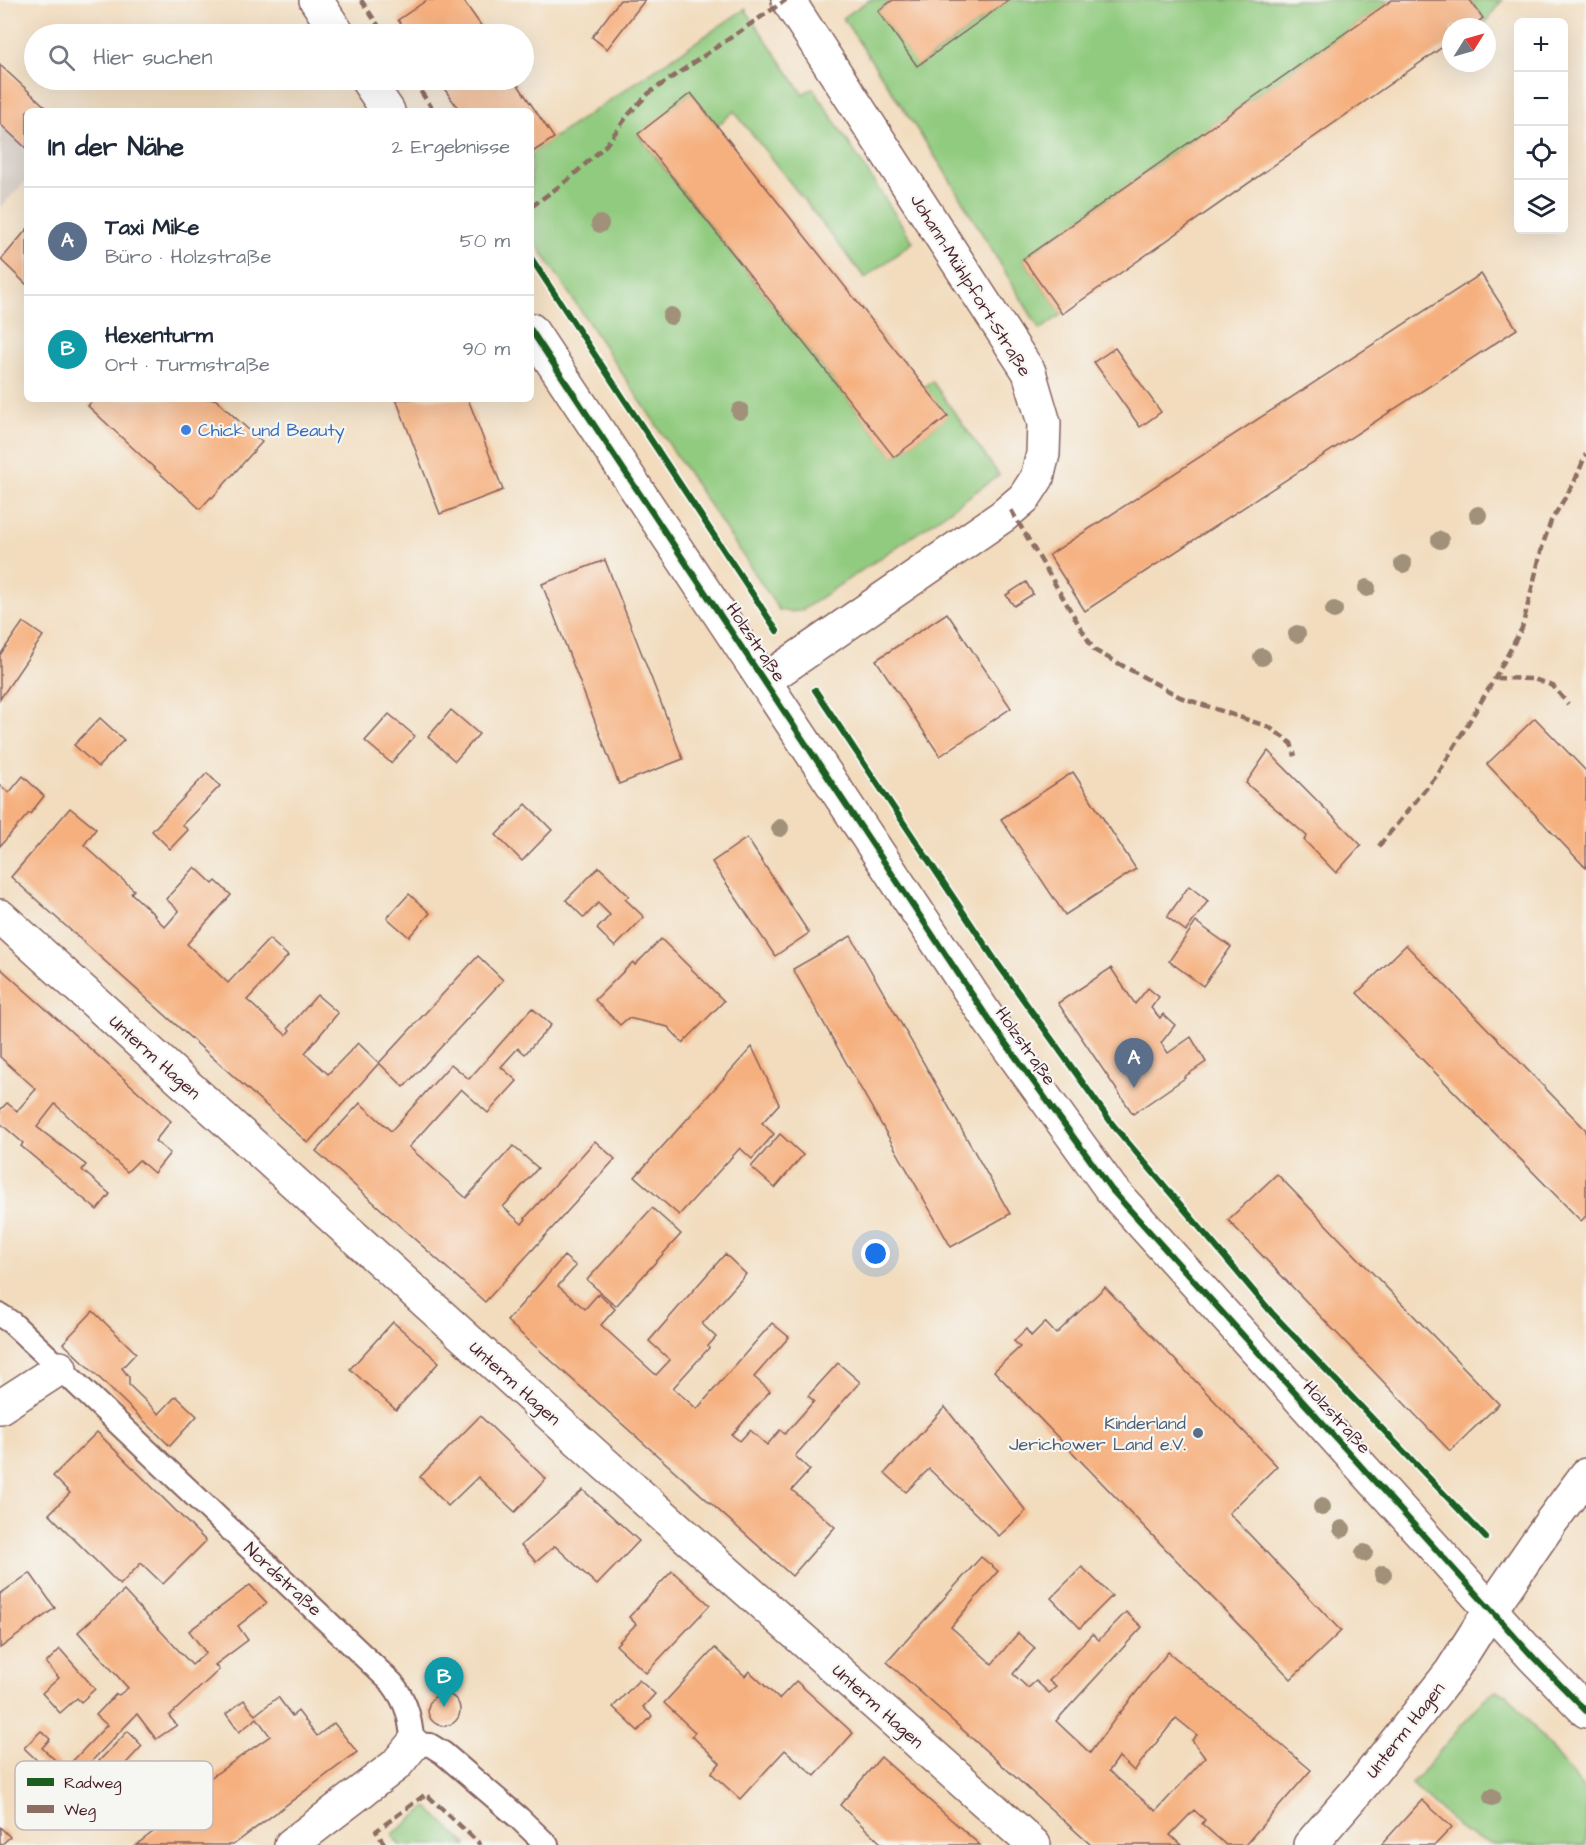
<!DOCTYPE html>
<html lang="de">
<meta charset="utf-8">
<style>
body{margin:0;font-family:"Architects Daughter",sans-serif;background:#f6f6f7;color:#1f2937}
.controls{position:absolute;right:18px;top:18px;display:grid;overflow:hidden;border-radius:9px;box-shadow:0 6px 24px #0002}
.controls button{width:54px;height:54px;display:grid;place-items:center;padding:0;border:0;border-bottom:2px solid #e0e1e3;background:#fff;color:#1f2937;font:30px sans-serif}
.compass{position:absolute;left:1442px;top:18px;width:54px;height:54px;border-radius:50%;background:#fff;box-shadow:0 6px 24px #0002;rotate:53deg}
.you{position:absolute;left:876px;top:1254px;width:21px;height:21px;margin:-15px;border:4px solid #fff;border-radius:50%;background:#1a73e8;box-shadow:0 0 0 9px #1a73e833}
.badge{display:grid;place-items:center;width:39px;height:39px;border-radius:50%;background:#d93025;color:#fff;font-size:20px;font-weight:700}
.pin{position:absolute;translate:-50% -50px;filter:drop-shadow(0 2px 3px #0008)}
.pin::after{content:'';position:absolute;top:32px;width:21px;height:18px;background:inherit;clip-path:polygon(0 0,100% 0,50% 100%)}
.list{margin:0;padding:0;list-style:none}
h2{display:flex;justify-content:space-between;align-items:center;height:78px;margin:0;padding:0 24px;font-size:26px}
h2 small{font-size:20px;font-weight:400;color:#747a83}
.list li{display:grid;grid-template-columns:39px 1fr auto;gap:18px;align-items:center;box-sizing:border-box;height:108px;padding:0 24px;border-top:2px solid #e0e1e3}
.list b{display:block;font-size:22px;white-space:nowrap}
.list p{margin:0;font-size:20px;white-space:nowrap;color:#747a83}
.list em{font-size:20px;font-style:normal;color:#747a83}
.icon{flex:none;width:33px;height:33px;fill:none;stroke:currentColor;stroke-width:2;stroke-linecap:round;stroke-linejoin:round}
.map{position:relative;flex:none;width:1586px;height:1845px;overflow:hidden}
.search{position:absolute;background:#fff;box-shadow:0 6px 24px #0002;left:24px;top:24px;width:510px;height:66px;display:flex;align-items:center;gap:15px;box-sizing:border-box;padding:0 21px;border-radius:33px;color:#747a83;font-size:22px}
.panel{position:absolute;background:#fff;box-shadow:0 6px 24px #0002;left:24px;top:108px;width:510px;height:294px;border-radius:9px}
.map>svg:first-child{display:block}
</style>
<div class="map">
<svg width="1586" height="1845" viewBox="0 0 1586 1845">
<rect width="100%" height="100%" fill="#f6f6f2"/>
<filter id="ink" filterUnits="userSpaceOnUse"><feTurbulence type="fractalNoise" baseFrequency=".0167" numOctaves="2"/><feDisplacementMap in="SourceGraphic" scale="12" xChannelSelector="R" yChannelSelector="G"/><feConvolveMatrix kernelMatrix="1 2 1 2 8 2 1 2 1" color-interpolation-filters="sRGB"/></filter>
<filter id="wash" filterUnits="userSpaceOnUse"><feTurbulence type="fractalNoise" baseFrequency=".008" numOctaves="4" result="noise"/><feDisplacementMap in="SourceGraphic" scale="24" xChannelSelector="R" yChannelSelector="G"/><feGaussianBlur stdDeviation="1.35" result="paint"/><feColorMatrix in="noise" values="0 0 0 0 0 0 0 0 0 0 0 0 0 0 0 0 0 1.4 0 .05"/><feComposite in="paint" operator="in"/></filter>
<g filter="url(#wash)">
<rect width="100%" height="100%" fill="#f2dcbd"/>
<path fill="#cec2b9" d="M 0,65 L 27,111 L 27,180 L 0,208 Z"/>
<g fill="#91cb7f" stroke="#6e7555" stroke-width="1.5">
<path d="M 869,0 L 893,0 L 878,11 L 918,66 L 1009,0 L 1392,0 L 1023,259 L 1062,314 L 1040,330 L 942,167 L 843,18 Z"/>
<path d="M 1470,0 L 1502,0 L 1485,23 Z"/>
<path d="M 745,9 L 803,94 L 813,88 L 913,242 L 865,278 L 734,111 L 717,126 L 691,93 L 638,135 L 894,457 L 947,416 L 924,387 L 932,381 L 999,475 L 919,532 L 802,610 L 791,612 L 779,610 L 531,236 L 531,153 Z"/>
<path d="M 1496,1691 L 1507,1694 L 1586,1792 L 1586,1845 L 1495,1845 L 1465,1833 L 1412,1784 L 1484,1699 Z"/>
<path d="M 427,1807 L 467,1845 L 399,1845 L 392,1835 Z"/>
</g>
<g id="blocks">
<g fill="#f6b07f" fill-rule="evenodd">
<path d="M 427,0 L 463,0 L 487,34 L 408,34 L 398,20 Z"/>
<path d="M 620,0 L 645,0 L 607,49 L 592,37 Z"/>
<path d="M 893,0 L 1009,0 L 917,66 L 878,11 Z"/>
<path d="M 1392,0 L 1470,0 L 1483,18 L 1471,27 L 1451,27 L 1451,41 L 1062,314 L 1023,259 Z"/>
<path d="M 0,65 L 50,111 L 27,111 L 27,149 L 0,124 Z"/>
<path d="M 438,80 L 520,80 L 516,82 L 554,138 L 531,153 L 531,111 L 460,111 Z"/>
<path d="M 691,93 L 948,416 L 894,457 L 638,134 Z"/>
<path d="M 27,229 L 27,285 L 1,260 Z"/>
<path d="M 1481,274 L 1517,329 L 1085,611 L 1049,555 Z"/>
<path d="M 1115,348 L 1161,412 L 1140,427 L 1094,362 Z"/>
<path d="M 94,399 L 215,399 L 262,442 L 212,498 L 211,497 L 200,509 L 181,491 L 180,492 L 88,406 Z"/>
<path d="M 396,399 L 468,399 L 503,490 L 440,514 Z"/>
<path d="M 605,560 L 683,759 L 619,784 L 542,584 Z"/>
<path d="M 1026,582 L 1033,594 L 1014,606 L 1006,595 Z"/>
<path d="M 947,613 L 1011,708 L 940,756 L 876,660 Z"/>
<path d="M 23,622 L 43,636 L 0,699 L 0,655 Z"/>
<path d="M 451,710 L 479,734 L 455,761 L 428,737 Z"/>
<path d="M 389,714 L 415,736 L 391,763 L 365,741 Z"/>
<path d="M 100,718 L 124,740 L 98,767 L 74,745 Z"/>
<path d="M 1535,718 L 1586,771 L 1586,868 L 1487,764 Z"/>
<path d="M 1268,751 L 1361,845 L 1336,873 L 1304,840 L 1307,836 L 1246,783 Z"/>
<path d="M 1073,772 L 1136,869 L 1065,915 L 1001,819 Z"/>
<path d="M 207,773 L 220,786 L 182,825 L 188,830 L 170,849 L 152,831 Z"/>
<path d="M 23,776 L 44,796 L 30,814 L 29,813 L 0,846 L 0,785 L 9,793 Z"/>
<path d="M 526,804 L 552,830 L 522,861 L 496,835 Z"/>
<path d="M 70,808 L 96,829 L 84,845 L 134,890 L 131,893 L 155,915 L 154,916 L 165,927 L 179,911 L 166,899 L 195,867 L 213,884 L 216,881 L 231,895 L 187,944 L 228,983 L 269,939 L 288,956 L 247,1000 L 286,1035 L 290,1030 L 288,1028 L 317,995 L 338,1013 L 305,1053 L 328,1074 L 358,1043 L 379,1063 L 308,1143 L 11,877 Z"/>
<path d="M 747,838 L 809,933 L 775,956 L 712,862 Z"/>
<path d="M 599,867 L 629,896 L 625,899 L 644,917 L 615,947 L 597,929 L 610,915 L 598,903 L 584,918 L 566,900 Z"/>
<path d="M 1189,886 L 1208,901 L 1186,931 L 1167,917 Z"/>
<path d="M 409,894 L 430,913 L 409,937 L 387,918 Z"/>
<path d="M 1196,922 L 1231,947 L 1203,986 L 1169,961 Z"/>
<path d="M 851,936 L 1010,1214 L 951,1247 L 793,969 Z"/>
<path d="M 661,939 L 724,1001 L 683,1043 L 668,1027 L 628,1018 L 620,1025 L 595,1000 L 633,962 L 635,965 Z"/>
<path d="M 1406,945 L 1586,1130 L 1586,1216 L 1581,1221 L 1357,993 Z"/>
<path d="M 478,956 L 503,980 L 404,1087 L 379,1063 Z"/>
<path d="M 0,968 L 171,1121 L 155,1141 L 170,1153 L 154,1173 L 139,1160 L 127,1172 L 55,1104 L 37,1127 L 86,1165 L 82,1170 L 110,1194 L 97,1210 L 21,1146 L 23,1143 L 0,1123 L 0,1110 L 7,1103 L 17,1111 L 36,1089 L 0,1057 Z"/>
<path d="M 1111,968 L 1135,1004 L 1148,988 L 1159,997 L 1151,1008 L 1160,1018 L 1163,1014 L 1175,1025 L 1161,1043 L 1168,1053 L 1191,1037 L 1206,1062 L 1184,1077 L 1185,1078 L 1133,1114 L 1058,1003 Z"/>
<path d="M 532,1008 L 551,1025 L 525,1054 L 518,1048 L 501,1067 L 517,1081 L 488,1113 L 461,1089 L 409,1147 L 466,1198 L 513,1146 L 538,1168 L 503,1207 L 522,1224 L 526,1219 L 525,1218 L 595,1141 L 615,1159 L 485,1302 L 316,1151 L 360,1103 L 391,1131 L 451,1064 L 469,1079 Z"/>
<path d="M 752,1047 L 779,1104 L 762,1123 L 774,1134 L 752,1159 L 740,1148 L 679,1215 L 635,1177 Z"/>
<path d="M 780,1134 L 803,1155 L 775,1188 L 751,1167 Z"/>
<path d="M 1277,1174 L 1499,1404 L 1450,1451 L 1228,1220 Z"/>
<path d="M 652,1208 L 681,1234 L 616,1306 L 587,1280 Z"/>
<path d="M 725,1254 L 746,1274 L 702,1324 L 716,1337 L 708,1346 L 709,1348 L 673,1388 L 697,1409 L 772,1323 L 789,1337 L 754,1377 L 770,1391 L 732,1435 L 740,1441 L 750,1430 L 767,1445 L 780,1430 L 785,1434 L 814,1401 L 808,1396 L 838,1363 L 860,1382 L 795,1456 L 810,1470 L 792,1490 L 835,1527 L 792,1576 L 507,1321 L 564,1256 L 576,1266 L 558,1286 L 585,1309 L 599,1293 L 615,1309 L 601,1325 L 656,1375 L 670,1360 L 649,1341 Z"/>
<path d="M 1105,1287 L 1277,1466 L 1229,1513 L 1341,1631 L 1291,1679 L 994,1371 L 1020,1347 L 1014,1341 L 1026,1329 L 1031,1336 L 1045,1322 L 1056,1334 Z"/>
<path d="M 93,1311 L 136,1353 L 122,1368 L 129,1377 L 129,1385 L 159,1414 L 176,1396 L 197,1416 L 170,1446 L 63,1343 Z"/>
<path d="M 393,1322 L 439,1362 L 396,1410 L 350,1369 Z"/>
<path d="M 945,1407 L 1026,1511 L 999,1536 L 929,1469 L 906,1492 L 885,1473 Z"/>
<path d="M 480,1416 L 546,1479 L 515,1512 L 478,1477 L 448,1506 L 420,1477 Z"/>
<path d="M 97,1432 L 206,1541 L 163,1584 L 141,1563 L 120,1585 L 49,1514 L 70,1493 L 53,1476 Z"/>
<path d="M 583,1490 L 639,1541 L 597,1585 L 555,1546 L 536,1562 L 521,1545 Z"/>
<path d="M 981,1557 L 998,1571 L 951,1627 L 992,1664 L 1018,1633 L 1035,1648 L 1013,1674 L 1028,1688 L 1036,1681 L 1049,1693 L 1056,1687 L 1049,1681 L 1092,1634 L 1099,1640 L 1126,1612 L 1142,1627 L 1056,1721 L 1090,1753 L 1120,1712 L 1120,1713 L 1168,1652 L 1229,1701 L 1311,1770 L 1245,1845 L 1226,1845 L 1202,1824 L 1205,1820 L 1194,1810 L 1170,1835 L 1181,1845 L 1091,1845 L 887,1662 ZM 1176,1718 L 1197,1735 L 1192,1740 L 1205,1758 L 1156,1811 L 1109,1771 L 1119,1757 L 1134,1771 Z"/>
<path d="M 1082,1567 L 1112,1596 L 1080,1628 L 1051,1598 Z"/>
<path d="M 672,1571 L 710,1605 L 646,1673 L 616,1645 L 636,1624 L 629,1617 Z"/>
<path d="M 30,1573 L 55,1608 L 0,1648 L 0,1594 Z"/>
<path d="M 250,1585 L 267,1603 L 238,1626 L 248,1640 L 215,1665 L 219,1670 L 169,1716 L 177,1725 L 156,1739 L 137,1714 L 66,1788 L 24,1748 L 41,1731 L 50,1739 L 42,1748 L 65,1769 L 107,1725 L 96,1715 L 116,1694 L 119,1695 L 128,1688 L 78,1632 L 124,1591 L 192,1665 L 206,1653 L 189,1631 Z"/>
<path d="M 715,1648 L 745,1676 L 749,1671 L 779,1699 L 796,1681 L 853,1733 L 815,1776 L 785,1750 L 740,1799 L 711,1773 L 720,1763 L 692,1736 L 695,1732 L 664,1703 Z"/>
<path d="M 60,1649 L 95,1689 L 81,1702 L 77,1698 L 60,1713 L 42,1693 L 59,1678 L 46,1663 Z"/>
<path d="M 639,1680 L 655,1694 L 643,1707 L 652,1716 L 638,1731 L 613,1707 Z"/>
<circle cx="444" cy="1710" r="16"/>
<path d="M 278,1697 L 292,1716 L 298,1711 L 317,1736 L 334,1723 L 357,1752 L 233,1845 L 136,1845 L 199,1797 L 193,1790 L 270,1736 L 257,1718 L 239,1732 L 226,1714 L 244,1700 L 255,1715 Z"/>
<path d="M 128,1731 L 142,1746 L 115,1775 L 99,1761 Z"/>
<path d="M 881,1757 L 938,1808 L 980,1845 L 883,1845 L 840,1805 Z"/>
<path d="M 1422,1800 L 1452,1827 L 1435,1845 L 1381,1845 Z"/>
<path d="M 0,1827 L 10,1837 L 1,1845 L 0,1845 Z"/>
</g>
</g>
</g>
<g filter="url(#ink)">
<use href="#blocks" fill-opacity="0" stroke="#85615e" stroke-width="1.5"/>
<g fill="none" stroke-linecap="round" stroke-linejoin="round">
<defs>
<path id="service" d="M 0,1315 L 12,1323 L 60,1368 L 392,1683 C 408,1704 410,1718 413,1744 L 430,1745 L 443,1753 L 519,1818 L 547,1845"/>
<g id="minor">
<path d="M 764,681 L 1003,516 L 1024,498 L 1037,478 L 1043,454 L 1044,423 L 1029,372 L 788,0"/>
<path d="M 0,916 L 597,1457 L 1034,1845"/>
<path d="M 0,1407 L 60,1368"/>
<path d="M 291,1845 L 396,1765 L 413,1744"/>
<path d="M 1310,1845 L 1362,1785 L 1451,1672 L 1491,1609 L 1551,1522 L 1586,1475"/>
</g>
<g id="tertiary">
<path d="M 316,0 L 338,34"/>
<path d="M 367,80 L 388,111"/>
<path d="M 531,330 L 991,1023 L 1111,1189 L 1534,1658 L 1586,1711"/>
</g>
</defs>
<use href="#service" stroke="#85615e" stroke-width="26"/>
<use href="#minor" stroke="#85615e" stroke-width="36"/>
<use href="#tertiary" stroke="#85615e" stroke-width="36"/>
<use href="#service" stroke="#fff" stroke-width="22"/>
<use href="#minor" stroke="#fff" stroke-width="33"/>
<use href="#tertiary" stroke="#fff" stroke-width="33"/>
<g stroke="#8d6e63" stroke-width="4.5" stroke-dasharray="9 4.5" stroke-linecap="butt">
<path d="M 361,0 L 384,34"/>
<path d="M 413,80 L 434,111"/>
<path d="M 531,207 L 569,179 L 606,145 L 629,114 L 649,93 L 786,0"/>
<path d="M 1011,510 L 1094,650 L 1180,697 L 1269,727 L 1291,743 L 1295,756"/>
<path d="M 1495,678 L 1534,679 L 1553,686 L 1568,704"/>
<path d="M 1379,846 L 1438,774 L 1495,678 L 1522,628 L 1543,544 L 1551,521 L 1574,483 L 1586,454"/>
<path d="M 385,1845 L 376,1831 L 426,1794 L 481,1845"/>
</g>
<defs>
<g id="cycleway">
<path d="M 531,258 L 777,631"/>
<path d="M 531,330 L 991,1023 L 1111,1189 L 1534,1658 L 1586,1711"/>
<path d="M 815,690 L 995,960 L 1113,1125 L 1272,1313 L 1486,1538"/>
</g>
</defs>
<use href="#cycleway" stroke="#f6f6f2" stroke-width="10"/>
<use href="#cycleway" stroke="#1b5e20" stroke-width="6"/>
</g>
<g fill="#a1917a">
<circle cx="600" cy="224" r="9"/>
<circle cx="671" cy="316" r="9"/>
<circle cx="740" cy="411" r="9"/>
<circle cx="1478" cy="515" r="9"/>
<circle cx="1440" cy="540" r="9"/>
<circle cx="1403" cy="564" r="9"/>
<circle cx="1367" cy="588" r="9"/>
<circle cx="1334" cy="610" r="9"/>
<circle cx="1297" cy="634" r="9"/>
<circle cx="1262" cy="657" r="9"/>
<circle cx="780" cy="828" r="9"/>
<circle cx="1322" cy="1507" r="9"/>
<circle cx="1342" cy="1529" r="9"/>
<circle cx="1364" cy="1553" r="9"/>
<circle cx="1383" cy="1574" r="9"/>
<circle cx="1492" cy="1797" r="9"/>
</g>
</g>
<circle fill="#3f7fe0" stroke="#f6f6f2" stroke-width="2" cx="186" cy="430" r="6"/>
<circle fill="#5c6f8a" stroke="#f6f6f2" stroke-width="2" cx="1198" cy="1433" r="6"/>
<g text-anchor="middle" stroke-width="4.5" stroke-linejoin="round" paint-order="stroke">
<g font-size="18" fill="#4a1f2b" stroke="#f6f6f2">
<text transform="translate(971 285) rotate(58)" y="6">Johann-Mühlpfort-Straße</text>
<text transform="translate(756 642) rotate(56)" y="6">Holzstraße</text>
<text transform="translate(1026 1046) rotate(55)" y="6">Holzstraße</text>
<text transform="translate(155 1057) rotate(42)" y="6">Unterm Hagen</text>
<text transform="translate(515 1383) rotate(42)" y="6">Unterm Hagen</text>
<text transform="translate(1337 1417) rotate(48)" y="6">Holzstraße</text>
<text transform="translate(283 1579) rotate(43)" y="6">Nordstraße</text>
<text transform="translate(878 1706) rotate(42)" y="6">Unterm Hagen</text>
<text transform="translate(1405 1730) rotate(-52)" y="6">Unterm Hagen</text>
</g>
<g font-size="18" fill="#366cbe" stroke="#f6f6f2" text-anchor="start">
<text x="198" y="436">Chick und Beauty</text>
</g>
<g font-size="18" fill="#4e5e75" stroke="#f6f6f2" text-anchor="end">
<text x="1186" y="1429">Kinderland<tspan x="1186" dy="21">Jerichower Land e.V.</tspan></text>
</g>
</g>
<rect x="15" y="1761" width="198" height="69" rx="9" fill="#f6f6f2" stroke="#c2b6b6" stroke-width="1.5"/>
<rect x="27" y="1778" width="27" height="8" fill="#1b5e20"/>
<rect x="27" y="1805" width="27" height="8" fill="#8d6e63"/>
<g font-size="16" fill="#4a1f2b">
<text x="64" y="1788">Radweg</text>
<text x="64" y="1815">Weg</text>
</g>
</svg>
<div class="controls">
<button>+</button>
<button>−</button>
<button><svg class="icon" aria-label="locate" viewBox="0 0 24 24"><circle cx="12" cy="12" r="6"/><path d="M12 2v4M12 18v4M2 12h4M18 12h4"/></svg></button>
<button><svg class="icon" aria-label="layers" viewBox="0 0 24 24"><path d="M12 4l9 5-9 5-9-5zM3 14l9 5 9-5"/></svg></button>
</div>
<svg class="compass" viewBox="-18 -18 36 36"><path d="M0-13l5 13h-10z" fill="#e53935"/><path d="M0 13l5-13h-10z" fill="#747a83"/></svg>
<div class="you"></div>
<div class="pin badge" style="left:1134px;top:1088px;background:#5c6f8a">A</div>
<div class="pin badge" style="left:444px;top:1707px;background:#0f9aa8">B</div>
<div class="search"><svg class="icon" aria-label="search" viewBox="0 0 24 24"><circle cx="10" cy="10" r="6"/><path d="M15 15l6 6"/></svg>Hier suchen</div>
<section class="panel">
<h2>In der Nähe<small>2 Ergebnisse</small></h2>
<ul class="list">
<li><span class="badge" style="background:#5c6f8a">A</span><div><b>Taxi Mike</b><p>Büro · Holzstraße</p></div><em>50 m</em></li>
<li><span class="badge" style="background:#0f9aa8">B</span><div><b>Hexenturm</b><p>Ort · Turmstraße</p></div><em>90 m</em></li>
</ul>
</section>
</div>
